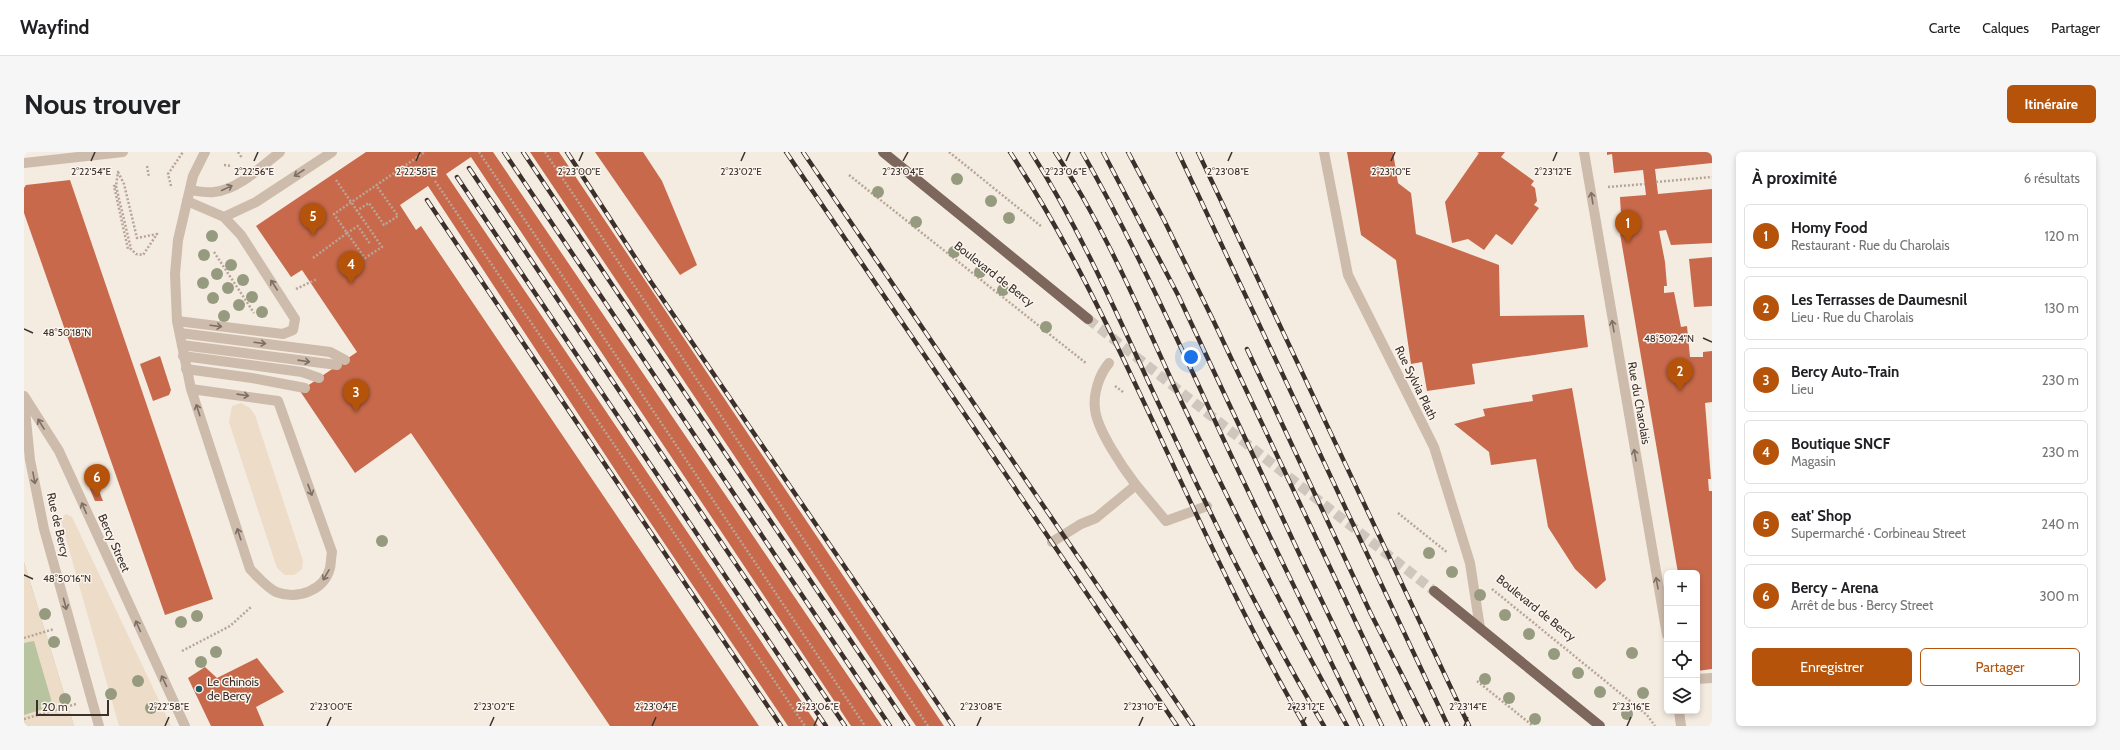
<!DOCTYPE html>
<html lang="fr">
<meta charset="utf-8">
<style>
body{margin:0;font-family:Cabin,sans-serif;background:#f6f6f6;color:#202124}
.controls{position:absolute;right:12px;bottom:12px;display:grid;overflow:hidden;border-radius:6px;box-shadow:0 2px 6px #0003}
.controls button{width:36px;height:36px;display:grid;place-items:center;padding:0;border:0;border-bottom:1px solid #e0e0e0;background:#fff;color:#202124;font:20px sans-serif}
.scale{position:absolute;left:12px;bottom:10px;width:73px;box-sizing:border-box;padding-left:4px;border:2px solid #3b302b;border-top:0;font-size:11px;line-height:14px;white-space:nowrap;color:#3b302b;-webkit-text-stroke:3px #fbf5ee;paint-order:stroke}
.you{position:absolute;left:1167px;top:205px;width:14px;height:14px;margin:-10px;border:3px solid #fff;border-radius:50%;background:#1a73e8;box-shadow:0 0 0 6px #1a73e833}
.badge{display:grid;place-items:center;width:26px;height:26px;border-radius:50%;background:#b45309;color:#fff;font-size:13px;font-weight:700}
.pin{position:absolute;translate:-50% -33px;filter:drop-shadow(0 1px 2px #0008)}
.pin::after{content:'';position:absolute;top:21px;width:14px;height:12px;background:inherit;clip-path:polygon(0 0,100% 0,50% 100%)}
.list{margin:0;padding:0;list-style:none}
h2{display:flex;justify-content:space-between;align-items:center;height:52px;margin:0;padding:0 16px;font-size:17px}
h2 small{font-size:13px;font-weight:400;color:#757577}
.list li{display:grid;grid-template-columns:26px 1fr auto;gap:12px;align-items:center;box-sizing:border-box;height:64px;margin:0 8px 8px;padding:0 8px;border:1px solid #e0e0e0;border-radius:6px}
.list b{display:block;font-size:15px;white-space:nowrap}
.list p{margin:0;font-size:13px;white-space:nowrap;color:#757577}
.list em{font-size:13px;font-style:normal;color:#757577}
.actions{display:flex;gap:8px;padding:12px 16px}
.actions a{flex:1;padding:9px 0;border:1px solid #b45309;border-radius:6px;text-align:center;font-size:14px;color:#b45309}
.actions .main{background:#b45309;color:#fff}
.icon{flex:none;width:22px;height:22px;fill:none;stroke:currentColor;stroke-width:2;stroke-linecap:round;stroke-linejoin:round}
.map{position:relative;flex:none;width:1688px;height:574px;overflow:hidden;border-radius:6px}
header{display:flex;align-items:center;gap:24px;box-sizing:border-box;height:56px;padding:0 20px;background:#fff;border-bottom:1px solid #e0e0e0}
header strong{font-size:19px}
nav{display:flex;gap:22px;margin-inline-start:auto;font-size:14px}
.intro{display:flex;align-items:center;justify-content:space-between;box-sizing:border-box;height:96px;padding:0 24px}
h1{margin:0;font-size:28px}
.button{padding:10px 18px;border-radius:6px;background:#b45309;color:#fff;font-size:14px;font-weight:700}
main{display:flex;gap:24px;padding:0 24px}
aside{flex:1;background:#fff;border-radius:6px;box-shadow:0 2px 6px #0003}
.map>svg:first-child{display:block}
</style>
<header>
<strong>Wayfind</strong>
<nav><a>Carte</a><a>Calques</a><a>Partager</a></nav>
</header>
<div class="intro"><h1>Nous trouver</h1><a class="button">Itinéraire</a></div>
<main>
<div class="map">
<svg width="1688" height="574" viewBox="0 0 1688 574">
<rect width="100%" height="100%" fill="#f4ebe1"/>
<path fill="#b8c4a0" d="M 0,409 L 0,410 L 50,574 L 0,574 Z"/>
<g fill="#ecdcc8">
<path d="M 217,251 L 226,256 L 231,263 L 279,409 L 278,417 L 270,423 L 261,423 L 253,416 L 205,270 L 208,254 Z"/>
<path d="M 42,362 L 48,365 L 147,574 L 95,574 L 37,369 L 38,366 Z"/>
<path d="M 0,410 L 50,574 L 0,574 L 0,563 L 29,554 L 10,489 L 0,491 Z"/>
</g>
<g fill="#c8694b">
<path d="M 342,0 L 469,0 L 858,574 L 827,574 L 447,5 L 422,22 L 794,574 L 764,574 L 607,342 L 404,34 L 376,53 L 392,78 L 397,74 L 735,574 L 586,574 L 387,281 L 331,321 L 276,239 L 333,200 L 278,118 L 267,125 L 232,74 Z"/>
<path d="M 506,0 L 535,0 L 920,574 L 892,574 Z"/>
<path d="M 571,0 L 619,0 L 638,29 L 673,113 L 656,123 Z"/>
<path d="M 1323,0 L 1369,0 L 1374,31 L 1387,41 L 1392,82 L 1475,113 L 1476,164 L 1560,163 L 1564,195 L 1448,212 L 1451,232 L 1403,239 L 1398,210 L 1387,212 L 1372,108 L 1337,83 Z"/>
<path d="M 1453,0 L 1481,0 L 1477,5 L 1510,29 L 1507,33 L 1511,36 L 1513,49 L 1510,53 L 1515,56 L 1488,93 L 1472,82 L 1460,98 L 1444,87 L 1428,91 L 1421,50 L 1455,1 Z"/>
<path d="M 1583,0 L 1688,0 L 1688,11 L 1631,17 L 1634,42 L 1688,37 L 1688,91 L 1647,93 L 1642,78 L 1635,79 L 1641,110 L 1643,134 L 1640,134 L 1640,141 L 1650,140 L 1657,175 L 1663,174 L 1666,205 L 1679,205 L 1679,200 L 1688,199 L 1688,250 L 1681,251 L 1687,327 L 1684,327 L 1685,339 L 1688,339 L 1688,517 L 1673,519 L 1673,421 L 1654,421 L 1593,64 L 1597,63 L 1596,45 L 1622,43 L 1619,18 L 1590,21 L 1588,2 L 1583,3 Z"/>
<path d="M 46,28 L 189,447 L 141,463 L 0,61 L 0,36 L 2,33 Z"/>
<path d="M 1688,105 L 1688,154 L 1670,155 L 1665,107 Z"/>
<path d="M 136,204 L 147,238 L 145,243 L 129,249 L 116,212 Z"/>
<path d="M 1548,236 L 1582,428 L 1572,437 L 1551,417 L 1524,375 L 1512,307 L 1467,313 L 1465,300 L 1430,272 L 1461,264 L 1459,257 L 1509,249 L 1508,243 Z"/>
<path d="M 73,334 L 79,349 L 71,349 L 65,335 Z"/>
<path d="M 233,506 L 260,540 L 232,555 L 240,574 L 187,574 L 164,526 L 181,515 L 193,526 Z"/>
</g>
<g fill="none" stroke-linecap="round" stroke-linejoin="round">
<path stroke="#cfc6bd" stroke-width="10" stroke-dasharray="10 5" stroke-linecap="butt" d="M 1064,167 L 1410,439"/>
<g stroke="#b9a596" stroke-width="2.5" stroke-dasharray="2 2" stroke-linecap="butt">
<path d="M 214,0 L 218,6"/>
<path d="M 455,0 L 841,574"/>
<path d="M 521,0 L 904,574"/>
<path d="M 925,0 L 1018,75"/>
<path d="M 200,13 L 208,14"/>
<path d="M 123,14 L 125,25"/>
<path d="M 94,20 L 100,32 L 113,86 L 133,82 L 119,103 L 112,102 L 107,97 L 104,97 L 90,34 L 92,34 Z"/>
<path d="M 825,23 L 1063,212"/>
<path d="M 312,28 L 358,95 L 341,106 L 323,81 L 334,74 L 346,92"/>
<path d="M 411,29 L 781,574"/>
<path d="M 1632,30 L 1688,25"/>
<path d="M 92,34 L 107,97"/>
<path d="M 147,34 L 144,22 L 159,0"/>
<path d="M 1584,35 L 1621,32"/>
<path d="M 332,59 L 345,51 L 360,73 L 374,64 L 352,33"/>
<path d="M 190,100 L 230,161"/>
<path d="M 289,106 L 323,81 L 310,62 L 401,0"/>
<path d="M 272,137 L 293,127"/>
<path d="M 1091,234 L 1099,240"/>
<path d="M 1374,361 L 1424,401"/>
<path d="M 1468,437 L 1623,563 L 1631,574"/>
<path d="M 0,486 L 30,477"/>
<path d="M 158,499 L 206,474 L 227,455"/>
<path d="M 1453,529 L 1509,574"/>
<path d="M 0,567 L 52,552"/>
</g>
<g stroke="#cdbbac" stroke-width="10">
<path d="M 166,38 C 173,39 182,41 190,40 C 214,38 238,14 256,0"/>
<path d="M 163,49 L 200,65 L 232,50 L 308,0"/>
<path d="M 153,169 L 259,182 L 269,178 L 271,167 L 217,83 L 200,65"/>
<path d="M 156,181 L 306,200 L 321,208"/>
<path d="M 158,193 L 313,213"/>
<path d="M 159,204 L 278,220 L 295,226"/>
<path d="M 1085,211 C 1075,223 1069,242 1071,257 C 1073,278 1099,316 1112,333"/>
<path d="M 162,217 L 228,226 L 281,236"/>
<path d="M 167,237 L 254,249 L 308,400 C 307,405 307,411 306,416 C 300,439 273,448 252,440 C 242,435 234,425 226,417 L 167,237 L 153,169 L 151,122 L 154,88 L 169,24 L 181,0"/>
<path d="M 1028,390 L 1057,372 L 1072,366 L 1112,333 L 1142,369 L 1183,354"/>
</g>
<path stroke="#cdbbac" stroke-width="10" d="M 1673,527 L 1688,526"/>
<g stroke="#cdbbac" stroke-width="10">
<path d="M 1300,0 L 1324,123 L 1410,295 L 1446,411 L 1456,476"/>
<path d="M 1560,0 L 1643,483"/>
<path d="M 0,11 L 99,0"/>
<path d="M 0,244 L 35,299 L 161,574"/>
<path d="M 0,248 L 6,308 L 20,377 L 75,574"/>
<path d="M 1655,559 L 1657,574"/>
</g>
<g stroke="#7d675c" stroke-width="10">
<path d="M 859,0 L 1064,167"/>
<path d="M 1410,439 L 1576,574"/>
</g>
<defs>
<g id="rail">
<path d="M 480,0 L 866,574"/>
<path d="M 499,0 L 884,574"/>
<path d="M 543,0 L 627,130 L 929,574"/>
<path d="M 762,0 L 1153,574"/>
<path d="M 779,0 L 1169,574"/>
<path d="M 986,0 C 1036,76 1076,157 1115,240 C 1168,352 1218,466 1281,574"/>
<path d="M 1007,0 C 1056,77 1092,160 1130,242 C 1183,355 1236,467 1300,574"/>
<path d="M 1031,0 C 1082,77 1119,167 1158,251 C 1210,360 1264,468 1323,574"/>
<path d="M 1058,0 C 1110,91 1153,187 1197,282 C 1243,380 1291,477 1338,574"/>
<path d="M 1079,0 L 1154,143 L 1281,414 L 1358,574"/>
<path d="M 1104,0 L 1140,68 L 1190,170 L 1381,574"/>
<path d="M 1154,0 L 1424,574"/>
<path d="M 1174,0 L 1445,574"/>
<path d="M 445,16 L 821,574"/>
<path d="M 433,25 L 802,574"/>
<path d="M 403,48 L 757,574"/>
<path d="M 1223,197 L 1347,462 L 1404,574"/>
</g>
</defs>
<use href="#rail" stroke="#3b302b" stroke-width="4.5"/>
<use href="#rail" stroke="#fbf5ee" stroke-width="3" stroke-dasharray="9" stroke-linecap="butt"/>
</g>
<g fill="#969b7f">
<circle cx="933" cy="27" r="6"/>
<circle cx="854" cy="40" r="6"/>
<circle cx="967" cy="49" r="6"/>
<circle cx="985" cy="66" r="6"/>
<circle cx="892" cy="70" r="6"/>
<circle cx="188" cy="84" r="6"/>
<circle cx="930" cy="100" r="6"/>
<circle cx="180" cy="103" r="6"/>
<circle cx="207" cy="113" r="6"/>
<circle cx="956" cy="120" r="6"/>
<circle cx="193" cy="122" r="6"/>
<circle cx="219" cy="128" r="6"/>
<circle cx="179" cy="131" r="6"/>
<circle cx="204" cy="136" r="6"/>
<circle cx="979" cy="138" r="6"/>
<circle cx="228" cy="145" r="6"/>
<circle cx="189" cy="146" r="6"/>
<circle cx="215" cy="153" r="6"/>
<circle cx="238" cy="160" r="6"/>
<circle cx="200" cy="164" r="6"/>
<circle cx="1022" cy="175" r="6"/>
<circle cx="358" cy="389" r="6"/>
<circle cx="1405" cy="401" r="6"/>
<circle cx="1428" cy="420" r="6"/>
<circle cx="1456" cy="443" r="6"/>
<circle cx="21" cy="462" r="6"/>
<circle cx="1481" cy="463" r="6"/>
<circle cx="173" cy="464" r="6"/>
<circle cx="157" cy="470" r="6"/>
<circle cx="1505" cy="482" r="6"/>
<circle cx="30" cy="490" r="6"/>
<circle cx="192" cy="500" r="6"/>
<circle cx="1608" cy="501" r="6"/>
<circle cx="1530" cy="502" r="6"/>
<circle cx="177" cy="510" r="6"/>
<circle cx="1554" cy="521" r="6"/>
<circle cx="1461" cy="527" r="6"/>
<circle cx="114" cy="529" r="6"/>
<circle cx="1576" cy="540" r="6"/>
<circle cx="1619" cy="541" r="6"/>
<circle cx="87" cy="542" r="6"/>
<circle cx="1485" cy="546" r="6"/>
<circle cx="41" cy="547" r="6"/>
<circle cx="127" cy="556" r="6"/>
<circle cx="1603" cy="562" r="6"/>
<circle cx="1511" cy="567" r="6"/>
</g>
<defs><path id="oneway-shaft" d="M-6 0H5M1.5-3L5.5 0L1.5 3" fill="none" stroke-width="1.6" stroke-linecap="round" stroke-linejoin="round"/></defs>
<g stroke="#7d6f65">
<use href="#oneway-shaft" transform="translate(275 21) rotate(147)"/>
<use href="#oneway-shaft" transform="translate(203 36) rotate(-25)"/>
<use href="#oneway-shaft" transform="translate(1568 46) rotate(-99)"/>
<use href="#oneway-shaft" transform="translate(250 133) rotate(-123)"/>
<use href="#oneway-shaft" transform="translate(192 174) rotate(7)"/>
<use href="#oneway-shaft" transform="translate(1589 174) rotate(-100)"/>
<use href="#oneway-shaft" transform="translate(236 191) rotate(7)"/>
<use href="#oneway-shaft" transform="translate(280 209) rotate(8)"/>
<use href="#oneway-shaft" transform="translate(219 243) rotate(8)"/>
<use href="#oneway-shaft" transform="translate(174 258) rotate(-108)"/>
<use href="#oneway-shaft" transform="translate(17 272) rotate(-122)"/>
<use href="#oneway-shaft" transform="translate(1611 303) rotate(-100)"/>
<use href="#oneway-shaft" transform="translate(10 326) rotate(79)"/>
<use href="#oneway-shaft" transform="translate(286 338) rotate(70)"/>
<use href="#oneway-shaft" transform="translate(60 356) rotate(-114)"/>
<use href="#oneway-shaft" transform="translate(215 382) rotate(-108)"/>
<use href="#oneway-shaft" transform="translate(302 423) rotate(120)"/>
<use href="#oneway-shaft" transform="translate(1633 431) rotate(-100)"/>
<use href="#oneway-shaft" transform="translate(41 452) rotate(75)"/>
<use href="#oneway-shaft" transform="translate(114 474) rotate(-114)"/>
<use href="#oneway-shaft" transform="translate(140 529) rotate(-115)"/>
</g>
<path fill="none" stroke="#3b302b" stroke-width="1.5" d="M 67,9 L 71,0M 230,9 L 234,0M 392,9 L 396,0M 555,9 L 559,0M 717,9 L 721,0M 879,9 L 884,0M 1042,9 L 1046,0M 1204,9 L 1208,0M 1367,9 L 1371,0M 1529,9 L 1533,0M 0,177 L 9,181M 1679,186 L 1688,190M 0,423 L 9,427M 141,574 L 145,565M 303,574 L 307,565M 466,574 L 470,565M 628,574 L 632,565M 790,574 L 794,565M 953,574 L 957,565M 1115,574 L 1119,565M 1278,574 L 1282,565M 1440,574 L 1444,565M 1603,574 L 1607,565"/>
<circle fill="#1f5a5e" stroke="#fbf5ee" stroke-width="1.5" cx="175" cy="537" r="4"/>
<g text-anchor="middle" stroke-width="3" stroke-linejoin="round" paint-order="stroke">
<g font-size="12" fill="#3b302b" stroke="#fbf5ee">
<text transform="translate(970 122) rotate(38)" y="4">Boulevard de Bercy</text>
<text transform="translate(1392 231) rotate(64)" y="4">Rue Sylvia Plath</text>
<text transform="translate(1615 251) rotate(80)" y="4">Rue du Charolais</text>
<text transform="translate(34 373) rotate(77)" y="4">Rue de Bercy</text>
<text transform="translate(90 391) rotate(66)" y="4">Bercy Street</text>
<text transform="translate(1512 456) rotate(39)" y="4">Boulevard de Bercy</text>
</g>
<g font-size="12" fill="#3b302b" stroke="#fbf5ee" text-anchor="start">
<text x="183" y="534">Le Chinois<tspan x="183" dy="14">de Bercy</tspan></text>
</g>
</g>
<g font-size="10" text-anchor="middle" fill="#3b302b" stroke="#fbf5ee" stroke-width="3" stroke-linejoin="round" paint-order="stroke">
<text x="230" y="23">2°22'56"E</text>
<text x="392" y="23">2°22'58"E</text>
<text x="555" y="23">2°23'00"E</text>
<text x="879" y="23">2°23'04"E</text>
<text x="1204" y="23">2°23'08"E</text>
<text x="1367" y="23">2°23'10"E</text>
<text x="1529" y="23">2°23'12"E</text>
<text x="67" y="23">2°22'54"E</text>
<text x="717" y="23">2°23'02"E</text>
<text x="1042" y="23">2°23'06"E</text>
<text x="43" y="184">48°50'18"N</text>
<text x="1645" y="190">48°50'24"N</text>
<text x="43" y="430">48°50'16"N</text>
<text x="145" y="558">2°22'58"E</text>
<text x="307" y="558">2°23'00"E</text>
<text x="470" y="558">2°23'02"E</text>
<text x="632" y="558">2°23'04"E</text>
<text x="794" y="558">2°23'06"E</text>
<text x="957" y="558">2°23'08"E</text>
<text x="1119" y="558">2°23'10"E</text>
<text x="1282" y="558">2°23'12"E</text>
<text x="1444" y="558">2°23'14"E</text>
<text x="1607" y="558">2°23'16"E</text>
</g>
</svg>
<div class="controls">
<button>+</button>
<button>−</button>
<button><svg class="icon" aria-label="locate" viewBox="0 0 24 24"><circle cx="12" cy="12" r="6"/><path d="M12 2v4M12 18v4M2 12h4M18 12h4"/></svg></button>
<button><svg class="icon" aria-label="layers" viewBox="0 0 24 24"><path d="M12 4l9 5-9 5-9-5zM3 14l9 5 9-5"/></svg></button>
</div>
<div class="scale">20 m</div>
<div class="you"></div>
<div class="pin badge" style="left:1604px;top:91px">1</div>
<div class="pin badge" style="left:1656px;top:239px">2</div>
<div class="pin badge" style="left:332px;top:260px">3</div>
<div class="pin badge" style="left:327px;top:132px">4</div>
<div class="pin badge" style="left:289px;top:84px">5</div>
<div class="pin badge" style="left:73px;top:345px">6</div>
</div>
<aside>
<h2>À proximité<small>6 résultats</small></h2>
<ul class="list">
<li><span class="badge">1</span><div><b>Homy Food</b><p>Restaurant · Rue du Charolais</p></div><em>120 m</em></li>
<li><span class="badge">2</span><div><b>Les Terrasses de Daumesnil</b><p>Lieu · Rue du Charolais</p></div><em>130 m</em></li>
<li><span class="badge">3</span><div><b>Bercy Auto-Train</b><p>Lieu</p></div><em>230 m</em></li>
<li><span class="badge">4</span><div><b>Boutique SNCF</b><p>Magasin</p></div><em>230 m</em></li>
<li><span class="badge">5</span><div><b>eat' Shop</b><p>Supermarché · Corbineau Street</p></div><em>240 m</em></li>
<li><span class="badge">6</span><div><b>Bercy - Arena</b><p>Arrêt de bus · Bercy Street</p></div><em>300 m</em></li>
</ul>
<div class="actions"><a class="main">Enregistrer</a><a>Partager</a></div>
</aside>
</main>
